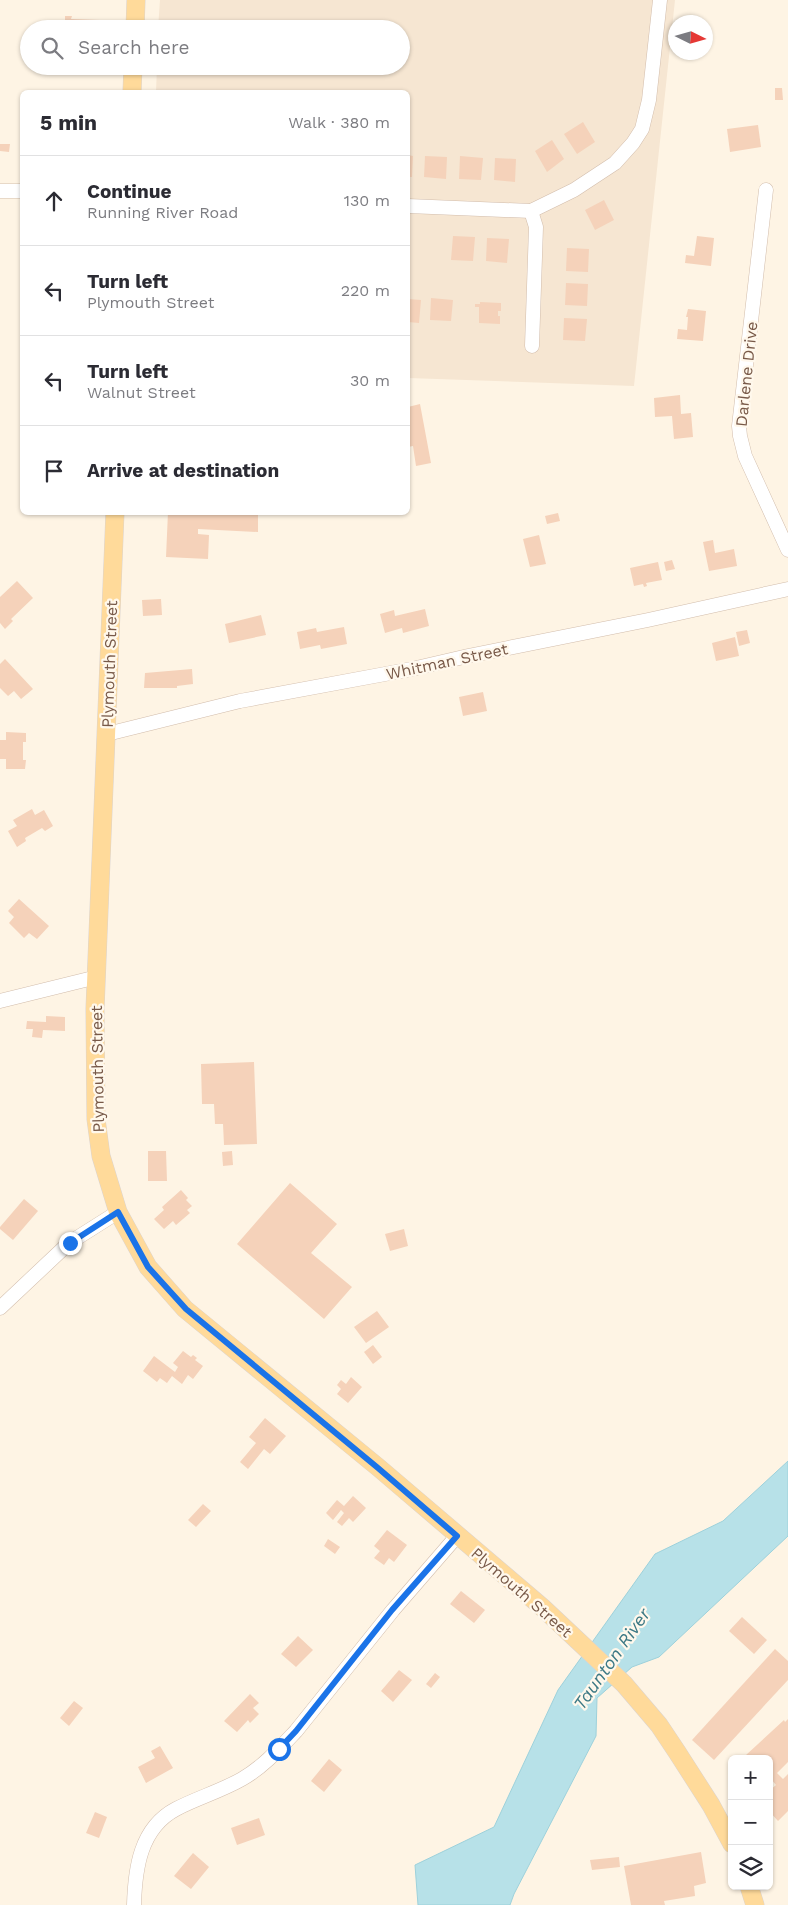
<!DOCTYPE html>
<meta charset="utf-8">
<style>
body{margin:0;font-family:"Work Sans",sans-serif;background:#f2f2f3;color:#2b2b33}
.controls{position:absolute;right:15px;bottom:15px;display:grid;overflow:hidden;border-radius:8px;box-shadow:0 1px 4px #0004}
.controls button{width:45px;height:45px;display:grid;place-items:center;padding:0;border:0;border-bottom:1px solid #e1e1e2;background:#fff;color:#2b2b33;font:25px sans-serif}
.compass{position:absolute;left:668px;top:15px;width:45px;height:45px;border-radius:50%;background:#fff;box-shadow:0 1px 4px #0004;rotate:95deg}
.stop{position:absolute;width:15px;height:15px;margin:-11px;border:4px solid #1a73e8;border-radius:50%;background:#fff}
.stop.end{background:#1a73e8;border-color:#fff;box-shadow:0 1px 5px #0008}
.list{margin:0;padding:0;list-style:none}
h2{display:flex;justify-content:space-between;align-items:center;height:65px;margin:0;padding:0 20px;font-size:21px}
h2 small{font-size:16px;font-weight:400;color:#7c7c81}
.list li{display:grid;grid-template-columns:32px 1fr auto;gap:15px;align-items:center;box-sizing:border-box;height:90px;padding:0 20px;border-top:1px solid #e1e1e2}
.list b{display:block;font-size:19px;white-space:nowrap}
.list p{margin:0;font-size:16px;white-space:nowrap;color:#7c7c81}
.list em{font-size:16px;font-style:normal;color:#7c7c81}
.icon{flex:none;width:28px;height:28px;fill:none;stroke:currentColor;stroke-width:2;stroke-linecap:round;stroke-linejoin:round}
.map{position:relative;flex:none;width:788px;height:1905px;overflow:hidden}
.search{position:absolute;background:#fff;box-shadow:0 1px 4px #0004;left:20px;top:20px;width:390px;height:55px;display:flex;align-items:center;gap:12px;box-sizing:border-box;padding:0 18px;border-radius:28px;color:#7c7c81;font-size:19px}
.panel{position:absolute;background:#fff;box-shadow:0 1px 4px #0004;left:20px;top:90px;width:390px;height:425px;border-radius:8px}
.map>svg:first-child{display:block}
</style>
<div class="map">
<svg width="788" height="1905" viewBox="0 0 788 1905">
<rect width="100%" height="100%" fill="#fef4e4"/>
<path fill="#f6e6d2" d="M 160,0 L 675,0 L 634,386 L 408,378 L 408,92 L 156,92 L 157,66 L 401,66 L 401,29 L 158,29 Z"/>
<path fill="#b7e1e8" stroke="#9dd1db" d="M 788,1461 L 788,1536 L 659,1657 L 632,1667 L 597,1698 L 596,1736 L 514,1894 L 510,1905 L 418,1905 L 415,1865 L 494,1827 L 558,1690 L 655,1554 L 723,1521 Z"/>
<g fill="#f5d2ba">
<path d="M 65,16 L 72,16 L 71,19 L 100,20 L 100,29 L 55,29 L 56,21 L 65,21 Z"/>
<path d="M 775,88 L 782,88 L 783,100 L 775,100 Z"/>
<path d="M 583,122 L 595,142 L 577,154 L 564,134 Z"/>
<path d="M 758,125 L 761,147 L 730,152 L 727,129 Z"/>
<path d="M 552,140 L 564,159 L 547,172 L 535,151 Z"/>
<path d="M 0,144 L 10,144 L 9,152 L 0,151 Z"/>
<path d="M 408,155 L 413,156 L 412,177 L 408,177 Z"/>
<path d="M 425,156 L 447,157 L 446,179 L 424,177 Z"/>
<path d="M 460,156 L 483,158 L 481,180 L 459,179 Z"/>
<path d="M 495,158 L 516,159 L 515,182 L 494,180 Z"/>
<path d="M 604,200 L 614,220 L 595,230 L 585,210 Z"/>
<path d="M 453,236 L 475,237 L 473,261 L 451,260 Z"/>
<path d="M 697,236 L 714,238 L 711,266 L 685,263 L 686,255 L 694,256 Z"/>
<path d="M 487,238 L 509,239 L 507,263 L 486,261 Z"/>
<path d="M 567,248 L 589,249 L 588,272 L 566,271 Z"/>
<path d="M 566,283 L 588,284 L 587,306 L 565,305 Z"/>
<path d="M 431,298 L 453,300 L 451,321 L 430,320 Z"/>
<path d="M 408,299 L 421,300 L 419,323 L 408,322 Z"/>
<path d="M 480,302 L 501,303 L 501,311 L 498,311 L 498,316 L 500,316 L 500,324 L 479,323 L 479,307 L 475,307 L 475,304 L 480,304 Z"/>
<path d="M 688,309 L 706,311 L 703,341 L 677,339 L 678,329 L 687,330 L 688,317 L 686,317 Z"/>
<path d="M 564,318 L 587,319 L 585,341 L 563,340 Z"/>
<path d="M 680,395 L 681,414 L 691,413 L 693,437 L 674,439 L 672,416 L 655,417 L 654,398 Z"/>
<path d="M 420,404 L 431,463 L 416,466 L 413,446 L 408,447 L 408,407 Z"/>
<path d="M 168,512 L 258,512 L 258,532 L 198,529 L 198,534 L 209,535 L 208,559 L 166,557 Z"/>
<path d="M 558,513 L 560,521 L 547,524 L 545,516 Z"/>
<path d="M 539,535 L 546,564 L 530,567 L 523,539 Z"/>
<path d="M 713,540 L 715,553 L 734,549 L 737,566 L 709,571 L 703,542 Z"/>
<path d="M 672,560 L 675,569 L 666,571 L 664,562 Z"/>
<path d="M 658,562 L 662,580 L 646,583 L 647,586 L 644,587 L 643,584 L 634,586 L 630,568 Z"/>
<path d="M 17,581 L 33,598 L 11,619 L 13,621 L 5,629 L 0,623 L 0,597 Z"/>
<path d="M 161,599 L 162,615 L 143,616 L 142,600 Z"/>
<path d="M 425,609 L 429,626 L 403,633 L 402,628 L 385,633 L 380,614 L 394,610 L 395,616 Z"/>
<path d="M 261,615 L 266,635 L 229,643 L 225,624 Z"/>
<path d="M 344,627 L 347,644 L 321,649 L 320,645 L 300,649 L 297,632 L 316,628 L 317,632 Z"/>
<path d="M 747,630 L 750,643 L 739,646 L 736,632 Z"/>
<path d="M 735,637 L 739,656 L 716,661 L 712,643 Z"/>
<path d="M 5,659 L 33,689 L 21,699 L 14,691 L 8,696 L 0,688 L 0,664 Z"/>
<path d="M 192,669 L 193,684 L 177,686 L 177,688 L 144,688 L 145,673 Z"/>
<path d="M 483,692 L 487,711 L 463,716 L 459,697 Z"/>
<path d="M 6,732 L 26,733 L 26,742 L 23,742 L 23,760 L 26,760 L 25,769 L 6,769 L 6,759 L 0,759 L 0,740 L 6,740 Z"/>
<path d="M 32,809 L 35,815 L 44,810 L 53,826 L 45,831 L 42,828 L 25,838 L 26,841 L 17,847 L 8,831 L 17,826 L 13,820 Z"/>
<path d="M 19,899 L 49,926 L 37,939 L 29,933 L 24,938 L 9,923 L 14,917 L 8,911 Z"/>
<path d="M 46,1016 L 65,1017 L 65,1031 L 43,1030 L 42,1038 L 32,1037 L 33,1029 L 26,1029 L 27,1021 L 46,1022 Z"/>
<path d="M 254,1062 L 257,1144 L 224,1145 L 223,1124 L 215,1124 L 214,1104 L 202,1104 L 201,1064 Z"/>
<path d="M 148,1151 L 166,1151 L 167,1181 L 148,1181 Z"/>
<path d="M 232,1151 L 233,1165 L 223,1166 L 222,1152 Z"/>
<path d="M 290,1183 L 337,1224 L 311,1253 L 352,1287 L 324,1319 L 237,1244 Z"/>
<path d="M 181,1190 L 188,1198 L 186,1200 L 192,1206 L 187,1210 L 190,1213 L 176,1225 L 173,1221 L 164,1229 L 154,1219 L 164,1210 L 162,1207 Z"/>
<path d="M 24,1199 L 38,1211 L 13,1240 L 0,1229 L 0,1227 Z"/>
<path d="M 404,1229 L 408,1246 L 390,1251 L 385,1234 Z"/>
<path d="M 377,1311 L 389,1327 L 366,1343 L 354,1327 Z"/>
<path d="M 373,1345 L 382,1357 L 373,1364 L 364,1352 Z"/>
<path d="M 183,1351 L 191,1357 L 193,1355 L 197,1358 L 195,1360 L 203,1366 L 193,1379 L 188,1375 L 182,1384 L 172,1376 L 167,1383 L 160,1378 L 157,1382 L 143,1371 L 154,1356 L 175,1372 L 178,1367 L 173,1363 Z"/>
<path d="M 351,1377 L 362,1387 L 348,1403 L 337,1394 L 341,1389 L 337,1385 L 341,1380 L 346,1384 Z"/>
<path d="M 265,1418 L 286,1436 L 270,1454 L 264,1449 L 248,1469 L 240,1462 L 256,1443 L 249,1437 Z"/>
<path d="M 353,1496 L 366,1508 L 353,1522 L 349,1518 L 342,1526 L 337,1522 L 344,1513 L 341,1510 L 333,1520 L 326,1513 L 337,1500 L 344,1506 Z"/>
<path d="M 203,1504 L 211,1511 L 196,1527 L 188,1520 Z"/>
<path d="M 387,1530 L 407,1545 L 394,1562 L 389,1558 L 384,1565 L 374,1558 L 380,1551 L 374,1546 Z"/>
<path d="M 328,1539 L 340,1547 L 335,1554 L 324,1546 Z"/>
<path d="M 461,1591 L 485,1610 L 474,1623 L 450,1604 Z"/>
<path d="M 742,1617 L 767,1640 L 754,1654 L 729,1631 Z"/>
<path d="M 298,1636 L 313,1650 L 296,1667 L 281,1654 Z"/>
<path d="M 775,1649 L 788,1661 L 788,1680 L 714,1760 L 692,1740 Z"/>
<path d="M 399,1670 L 412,1680 L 393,1702 L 381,1691 Z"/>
<path d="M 435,1673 L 440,1677 L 431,1688 L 426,1684 Z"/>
<path d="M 250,1694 L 259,1703 L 253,1708 L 259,1714 L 250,1723 L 248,1720 L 237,1732 L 224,1721 Z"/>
<path d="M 74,1701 L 83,1708 L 69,1726 L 60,1718 Z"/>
<path d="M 788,1719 L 788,1762 L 777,1773 L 783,1779 L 788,1774 L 788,1811 L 778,1821 L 769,1811 L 769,1791 L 776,1785 L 771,1779 L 769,1781 L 769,1759 L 749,1759 L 746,1755 L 784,1720 L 785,1722 Z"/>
<path d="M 160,1746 L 173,1768 L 146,1783 L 138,1767 L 155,1758 L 151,1751 Z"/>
<path d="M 329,1759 L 342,1770 L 324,1792 L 311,1781 Z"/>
<path d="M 95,1812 L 107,1817 L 99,1838 L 86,1833 Z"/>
<path d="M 259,1818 L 265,1835 L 237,1845 L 231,1828 Z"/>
<path d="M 701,1852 L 706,1883 L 694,1886 L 695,1896 L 664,1901 L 665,1905 L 631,1905 L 624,1866 Z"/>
<path d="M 193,1853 L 209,1867 L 191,1889 L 174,1876 Z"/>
<path d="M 619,1857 L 620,1867 L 592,1870 L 590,1860 Z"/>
</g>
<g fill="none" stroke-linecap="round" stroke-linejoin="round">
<defs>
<g id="minor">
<path d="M 766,190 L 739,426 L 740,436 L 745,456 L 788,550"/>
<path d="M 0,191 L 22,191"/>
<path d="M 408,206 L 531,211 L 574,190 L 615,163 L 633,143 L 642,129 L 649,100 L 660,0"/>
<path d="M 531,211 L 536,227 L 532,346"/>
<path d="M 107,734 L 240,701 L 412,669 L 468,656 L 648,620 L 788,589"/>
<path d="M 0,1001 L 97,977"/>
<path d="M 0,1308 L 69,1243 L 118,1212"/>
<path d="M 134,1905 C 135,1869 140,1828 176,1809 C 197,1798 221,1791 242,1779 C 263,1767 279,1749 296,1731 L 393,1610 L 457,1536"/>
</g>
<g id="major">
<path d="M 135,29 L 136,0"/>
<path d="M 132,92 L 133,66"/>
<path d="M 115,512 L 95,1009 L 96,1119 L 101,1156 L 118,1212 L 148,1267 L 185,1309 L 379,1468 L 542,1607 L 624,1684 L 659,1725 L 677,1752 L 711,1805 L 732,1844"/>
<path d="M 749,1886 L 755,1905"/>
</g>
</defs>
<use href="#minor" stroke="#d2bdac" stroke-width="15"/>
<use href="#major" stroke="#dcd4cf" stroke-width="19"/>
<use href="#minor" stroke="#fff" stroke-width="14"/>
<use href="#major" stroke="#ffda9a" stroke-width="18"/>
</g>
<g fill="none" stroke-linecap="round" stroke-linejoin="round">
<path stroke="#1a73e8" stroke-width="6" d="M 70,1243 L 118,1212 L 148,1267 L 186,1309 L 378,1468 L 457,1536 L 392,1610 L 296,1731 L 279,1749"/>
</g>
<g text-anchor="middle" stroke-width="4.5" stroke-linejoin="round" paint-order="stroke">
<g font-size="16" fill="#785948" stroke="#fff8ec">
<text transform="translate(746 374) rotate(-84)" y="6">Darlene Drive</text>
<text transform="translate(447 661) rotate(-12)" y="6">Whitman Street</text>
<text transform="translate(109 664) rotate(-88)" y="6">Plymouth Street</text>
<text transform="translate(97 1069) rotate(-91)" y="6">Plymouth Street</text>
<text transform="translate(522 1592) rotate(41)" y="6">Plymouth Street</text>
</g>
<g font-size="18" font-style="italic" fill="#3d7985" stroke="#fff8ec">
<text transform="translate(612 1659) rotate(-55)" y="6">Taunton River</text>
</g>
</g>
</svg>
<div class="controls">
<button>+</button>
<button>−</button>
<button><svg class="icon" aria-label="layers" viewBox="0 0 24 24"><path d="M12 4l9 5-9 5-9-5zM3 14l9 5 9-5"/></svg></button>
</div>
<svg class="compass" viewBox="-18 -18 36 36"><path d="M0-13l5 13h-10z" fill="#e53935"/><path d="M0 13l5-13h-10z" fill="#7c7c81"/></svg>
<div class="stop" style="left:279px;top:1749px"></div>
<div class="stop end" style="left:70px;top:1243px"></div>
<div class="search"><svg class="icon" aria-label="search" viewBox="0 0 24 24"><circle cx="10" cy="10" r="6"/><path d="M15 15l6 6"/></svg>Search here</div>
<section class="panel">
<h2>5 min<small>Walk · 380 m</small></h2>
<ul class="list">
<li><svg class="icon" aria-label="ahead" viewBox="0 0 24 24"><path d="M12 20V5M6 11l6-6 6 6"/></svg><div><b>Continue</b><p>Running River Road</p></div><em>130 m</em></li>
<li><svg class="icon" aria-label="left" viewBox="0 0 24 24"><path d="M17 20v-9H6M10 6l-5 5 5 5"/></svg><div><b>Turn left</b><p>Plymouth Street</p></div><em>220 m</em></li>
<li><svg class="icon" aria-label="left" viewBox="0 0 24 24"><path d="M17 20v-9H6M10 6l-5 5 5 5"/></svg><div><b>Turn left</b><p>Walnut Street</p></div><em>30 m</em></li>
<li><svg class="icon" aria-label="arrive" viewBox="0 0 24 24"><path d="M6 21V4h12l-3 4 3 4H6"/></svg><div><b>Arrive at destination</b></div></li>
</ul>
</section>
</div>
